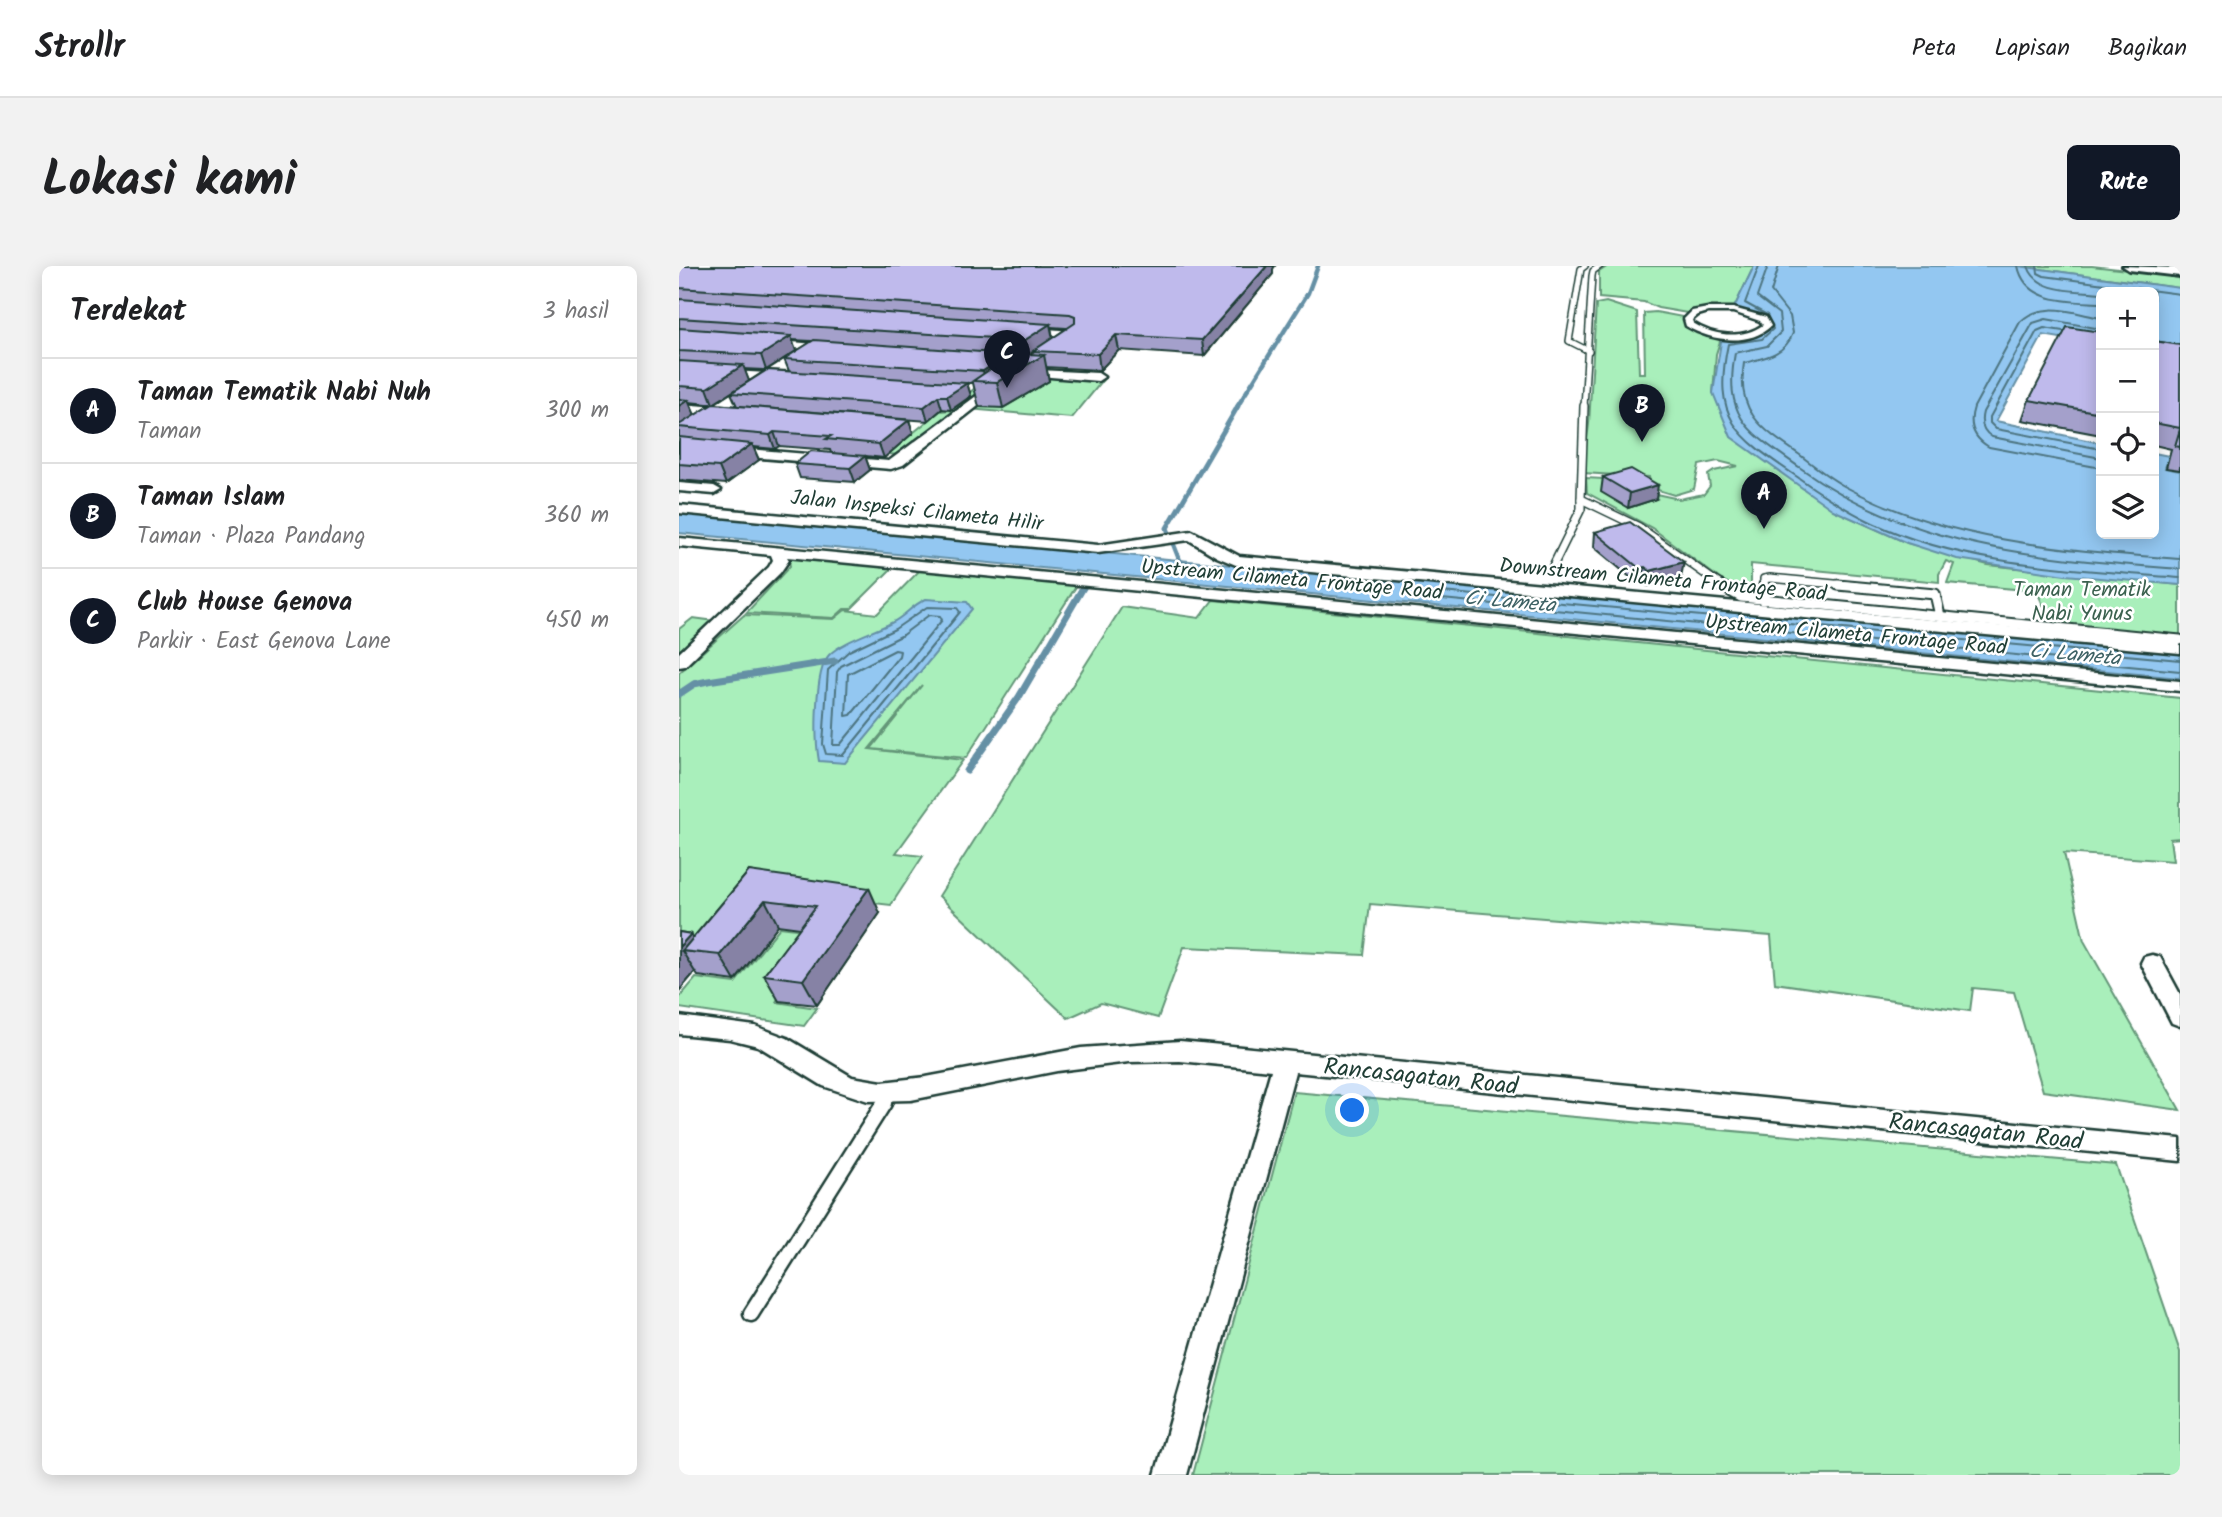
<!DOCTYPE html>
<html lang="id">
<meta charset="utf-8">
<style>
body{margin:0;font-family:Kalam,sans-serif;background:#f2f2f2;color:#202124}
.controls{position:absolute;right:21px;top:21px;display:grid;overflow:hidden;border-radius:10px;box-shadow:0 4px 18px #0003}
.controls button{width:63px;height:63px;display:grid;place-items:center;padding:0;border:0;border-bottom:2px solid #e0e0e0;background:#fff;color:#202124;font:35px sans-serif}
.you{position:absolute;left:674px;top:845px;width:24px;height:24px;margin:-18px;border:5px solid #fff;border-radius:50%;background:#1a73e8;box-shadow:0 0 0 10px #1a73e833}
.badge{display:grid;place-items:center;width:46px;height:46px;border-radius:50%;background:#111827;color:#fff;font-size:23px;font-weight:700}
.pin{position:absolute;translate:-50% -58px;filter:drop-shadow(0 2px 4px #0008)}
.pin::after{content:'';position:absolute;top:37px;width:24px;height:21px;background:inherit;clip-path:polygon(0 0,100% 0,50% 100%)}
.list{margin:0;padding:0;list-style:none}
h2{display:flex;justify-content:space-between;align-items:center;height:91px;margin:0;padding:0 28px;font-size:30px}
h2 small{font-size:23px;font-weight:400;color:#757577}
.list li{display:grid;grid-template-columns:46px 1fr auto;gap:21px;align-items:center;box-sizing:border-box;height:105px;padding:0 28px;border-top:2px solid #e0e0e0}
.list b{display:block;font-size:26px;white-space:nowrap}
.list p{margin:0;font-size:23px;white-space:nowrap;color:#757577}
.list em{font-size:23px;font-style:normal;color:#757577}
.icon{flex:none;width:38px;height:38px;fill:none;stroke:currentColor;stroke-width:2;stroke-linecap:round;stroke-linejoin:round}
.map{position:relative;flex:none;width:1501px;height:1209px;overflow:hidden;border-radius:10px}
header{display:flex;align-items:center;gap:42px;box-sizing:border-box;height:98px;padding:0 35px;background:#fff;border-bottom:2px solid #e0e0e0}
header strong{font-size:33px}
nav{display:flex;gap:38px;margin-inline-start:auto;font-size:24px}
.intro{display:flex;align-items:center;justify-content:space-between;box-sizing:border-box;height:168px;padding:0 42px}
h1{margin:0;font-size:49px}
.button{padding:18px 32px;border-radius:10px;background:#111827;color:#fff;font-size:24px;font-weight:700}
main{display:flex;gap:42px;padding:0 42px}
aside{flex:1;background:#fff;border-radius:10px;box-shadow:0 4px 18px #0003}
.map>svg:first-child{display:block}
</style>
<header>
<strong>Strollr</strong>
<nav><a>Peta</a><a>Lapisan</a><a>Bagikan</a></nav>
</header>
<div class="intro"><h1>Lokasi kami</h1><a class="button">Rute</a></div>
<main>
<aside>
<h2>Terdekat<small>3 hasil</small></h2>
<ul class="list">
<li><span class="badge">A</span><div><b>Taman Tematik Nabi Nuh</b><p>Taman</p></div><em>300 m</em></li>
<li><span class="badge">B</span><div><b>Taman Islam</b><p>Taman · Plaza Pandang</p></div><em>360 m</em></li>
<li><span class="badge">C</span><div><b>Club House Genova</b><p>Parkir · East Genova Lane</p></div><em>450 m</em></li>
</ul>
</aside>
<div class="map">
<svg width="1501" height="1209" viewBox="0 0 1501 1209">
<rect width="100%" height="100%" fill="#fff"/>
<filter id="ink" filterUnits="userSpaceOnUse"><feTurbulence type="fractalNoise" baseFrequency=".0143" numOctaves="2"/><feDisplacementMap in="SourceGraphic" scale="14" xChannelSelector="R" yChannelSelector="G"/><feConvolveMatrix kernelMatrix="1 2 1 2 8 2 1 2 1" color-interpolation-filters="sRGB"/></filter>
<g filter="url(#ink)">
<g fill="#a9efbb" stroke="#649678" stroke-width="2">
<path d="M 929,0 L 1075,0 L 1054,44 L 1014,48 L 979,42 L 965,36 L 920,32 L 920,6 Z"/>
<path d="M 1339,0 L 1413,0 L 1501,10 L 1501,22 Z"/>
<path d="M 927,36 L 958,46 L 960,107 L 966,107 L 965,47 L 977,46 L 1009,52 L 1010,57 L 1043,69 L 1037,88 L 1034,127 L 1154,244 L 1228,277 L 1309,299 L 1501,319 L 1501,369 L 1372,358 L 1358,325 L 1268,317 L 1275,298 L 1267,295 L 1260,308 L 1260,316 L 1072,298 L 1072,328 L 1053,322 L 973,262 L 908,227 L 907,212 L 961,215 L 968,226 L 1000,233 L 1025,228 L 1031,220 L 1029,209 L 1035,205 L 1059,200 L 1039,195 L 1020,199 L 1015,223 L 995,229 L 972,222 L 970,211 L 904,207 L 910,158 L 917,38 Z"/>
<path d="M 368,71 L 383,71 L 291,133 L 222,189 L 208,188 L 261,145 L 272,144 L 299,119 Z"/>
<path d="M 341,109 L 424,114 L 393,152 L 289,143 Z"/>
<path d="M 109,291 L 215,300 L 172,343 L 165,343 L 155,352 L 67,347 L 111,300 Z"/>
<path d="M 241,304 L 398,319 L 287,492 L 192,483 L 243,419 L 190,483 L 284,494 L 217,587 L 244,590 L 212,639 L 80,624 L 0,684 L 0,407 L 65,349 L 155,353 L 166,344 L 198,348 Z"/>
<path d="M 534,334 L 1501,432 L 1501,572 L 1491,573 L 1494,595 L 1385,587 L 1405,675 L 1501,844 L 1364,825 L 1335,726 L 1294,722 L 1291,745 L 1096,717 L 1092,670 L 691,638 L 685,689 L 505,681 L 479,752 L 422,737 L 389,752 L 260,630 L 443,341 L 520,352 Z"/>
<path d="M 14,352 L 36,355 L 0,388 L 0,363 Z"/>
<path d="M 101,661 L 141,666 L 97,736 L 138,742 L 125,760 L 0,742 L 0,732 L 17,712 L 56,717 Z"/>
<path d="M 615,826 L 1437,899 L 1501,1086 L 1501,1209 L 514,1209 Z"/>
</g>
<g fill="#93c7f1" stroke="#6590a5" stroke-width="2">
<path d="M 1075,0 L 1339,0 L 1501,22 L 1501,93 L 1475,88 L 1475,26 L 1422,26 L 1422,79 L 1364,69 L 1317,155 L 1422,177 L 1422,268 L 1475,268 L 1475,187 L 1490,190 L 1486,202 L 1501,205 L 1501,319 L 1386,309 L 1278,293 L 1228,277 L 1154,244 L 1052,171 L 1034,127 L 1043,69 L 1074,68 L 1087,57 L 1054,44 Z"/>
<path d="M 0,247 L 1501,388 L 1501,412 L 0,267 Z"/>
<path d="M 247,333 L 288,336 L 293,343 L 166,497 L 140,495 C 136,474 135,405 150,389 C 162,376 195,366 212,357 C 227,350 230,341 247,333 Z"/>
</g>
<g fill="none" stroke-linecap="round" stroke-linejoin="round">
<g stroke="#4d7480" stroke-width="2">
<path d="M 1080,0 L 1066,37 L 1088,49 L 1094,63 L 1083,73 L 1049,78 C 1033,154 1058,170 1117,210 C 1142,228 1167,244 1194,257 C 1288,301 1399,303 1501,312"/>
<path d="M 1089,0 L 1078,31 L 1100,48 L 1102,66 L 1088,80 L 1056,87 C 1044,154 1071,166 1120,201 C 1235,284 1365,292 1501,303"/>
<path d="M 1100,0 L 1092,26 L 1111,50 L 1114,67 C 1106,89 1085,92 1065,97 C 1057,147 1083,163 1121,189 C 1135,200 1149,211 1165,220 C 1267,276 1387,284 1501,293"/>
<path d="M 1339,0 C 1347,38 1390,35 1422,37"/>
<path d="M 1349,0 C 1358,28 1398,24 1422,27"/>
<path d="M 1358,0 L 1359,7 L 1365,10 L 1501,28"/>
<path d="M 1422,52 C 1394,47 1364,34 1341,56 L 1295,141 C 1289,159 1294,172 1310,181 L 1422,202"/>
<path d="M 1422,63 L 1367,53 L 1354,57 L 1304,146 C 1301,157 1303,165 1313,171 L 1422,192"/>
<path d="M 1384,65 L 1365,62 L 1358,65 L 1311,151 L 1311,157 L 1317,163 L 1422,183"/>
<path d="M 248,341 L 278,342 L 281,346 L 164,489 L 147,488 L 144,478 L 149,404 L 170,385 L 216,363 Z"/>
<path d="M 250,349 L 261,350 L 263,354 L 161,479 L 154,479 L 158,406 L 162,400 L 222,370 Z"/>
<path d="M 216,384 L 221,385 L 220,390 L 172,449 L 167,450 L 169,408 Z"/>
<path d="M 1501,394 L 763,326 L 760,329 L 763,333 L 1501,405"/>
</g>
<path stroke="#6590a5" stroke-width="4.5" d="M 558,141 L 629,27 L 639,0"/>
<path stroke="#6590a5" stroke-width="5" d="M 509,298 L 501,295 L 488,262 L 559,140"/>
<g stroke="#6590a5" stroke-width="7">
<path d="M 0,428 L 15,418 L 29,415 L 156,395"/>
<path d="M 288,505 L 340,431 L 405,320"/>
</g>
<defs>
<g id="service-far4">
<path d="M 906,0 L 902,3 L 890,75 L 910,85"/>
<path d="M 905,141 L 913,10 L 914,5 L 921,0"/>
</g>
<g id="service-far3">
<path d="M 905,140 L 902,233 L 960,261 L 1043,320"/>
<path d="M 874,300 L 902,243 L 902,233"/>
<path d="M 1085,320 L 1085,313 L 1091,312 L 1177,320"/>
</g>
<g id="service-far2">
<path d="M 1040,319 L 1062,331 L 1501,374"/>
<path d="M 1159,319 L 1256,328 L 1261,350"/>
<path d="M 1084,334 L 1085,319"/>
</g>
<path id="service-far1" d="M 204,839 L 212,826"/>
<path id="service" d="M 72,1048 L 205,837"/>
<path id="pedestrian" d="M 1029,42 L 1054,42 L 1087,51 L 1092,60 C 1070,81 1031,75 1007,60 L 1005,53 L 1013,45 ZM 1029,46 L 1054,46 L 1081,55 L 1084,59 C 1063,74 1034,70 1014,57 L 1013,54 L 1019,49 Z"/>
<g id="minor">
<path d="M 344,61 L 393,65 L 398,68 L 393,71 L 340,66 L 339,64 Z"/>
<path d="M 86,74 L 151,79 L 157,82 L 151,85 L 82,79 L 80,77 Z"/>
<path d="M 0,102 L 106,108 L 112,112 L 106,116 L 0,108 Z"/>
<path d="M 340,103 L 419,107 L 425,111 L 419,115 L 336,108 L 336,104 Z"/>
<path d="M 316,116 L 326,119 L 224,199 L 212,203 L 0,185 L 0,177 L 210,195 Z"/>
<path d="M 0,138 L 53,142 L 59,146 L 53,150 L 0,146 Z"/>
<path d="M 0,217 L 35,220 L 42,224 L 35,228 L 0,225 Z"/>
<path d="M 0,239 L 419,279 L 513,265 L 560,290 L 1501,377 L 1501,387 L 557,299 L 538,291 L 510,274 L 419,287 L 0,247 Z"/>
<path d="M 0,272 L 1501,415 L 1501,425 L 108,291 L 110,294 L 101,307 L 6,400 L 0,401 L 0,387 L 90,301 L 94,294 L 92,289 L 0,280 Z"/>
<path d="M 1473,689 L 1481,691 L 1501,728 L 1501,760 L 1493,757 L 1462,697 L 1465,691 Z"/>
<path d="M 0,750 L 76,760 L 108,772 L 173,811 L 203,816 L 247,811 L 402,782 L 501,775 L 1501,873 L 1501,895 L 616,806 L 508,1209 L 476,1209 L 592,804 L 501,795 L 450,796 L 378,805 L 232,834 L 189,835 L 144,820 L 79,780 L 51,773 L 0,768 Z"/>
</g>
<path id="tertiary" d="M 1444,0 L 1501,2 L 1501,10 L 1450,4 Z"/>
</defs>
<use href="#service-far4" stroke="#1f3d34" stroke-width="8"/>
<use href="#service-far3" stroke="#1f3d34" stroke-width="10"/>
<use href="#service-far2" stroke="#1f3d34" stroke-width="13"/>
<use href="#service-far1" stroke="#1f3d34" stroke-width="17"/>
<use href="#service" stroke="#1f3d34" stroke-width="19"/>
<use href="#pedestrian" stroke="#1f3d34" stroke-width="5"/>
<use href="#minor" stroke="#1f3d34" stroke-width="5"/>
<use href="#tertiary" stroke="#1f3d34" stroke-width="6"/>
<use href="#service-far4" stroke="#fff" stroke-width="5"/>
<use href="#service-far3" stroke="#fff" stroke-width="7"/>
<use href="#service-far2" stroke="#fff" stroke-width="9"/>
<use href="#service-far1" stroke="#fff" stroke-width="11"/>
<use href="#service" stroke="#fff" stroke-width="14"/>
<use href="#pedestrian" fill="#fff" fill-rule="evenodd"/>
<use href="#minor" fill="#fff" fill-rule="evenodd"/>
<use href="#tertiary" fill="#fff" fill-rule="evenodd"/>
</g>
<g fill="#a4a0cb" stroke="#1f3d34" stroke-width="2" fill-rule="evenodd">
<path d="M 0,0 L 594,3 L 594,8 L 525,90 L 440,84 L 421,104 L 367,101 L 370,115 L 324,142 L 300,141 L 294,117 L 288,117 L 292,130 L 272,144 L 263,143 L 249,155 L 58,140 L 52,127 L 87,104 L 65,103 L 70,115 L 35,138 L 230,154 L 234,167 L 205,192 L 186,190 L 191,204 L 176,216 L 121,212 L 116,198 L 152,187 L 151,184 L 100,180 L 96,183 L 74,181 L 80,194 L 47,218 L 0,214 ZM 372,61 L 388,62 L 374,72 ZM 113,74 L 134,75 L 105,93 L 110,105 L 88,104 L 117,85 ZM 311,87 L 334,88 L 331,90 ZM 10,136 L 28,138 L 34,138 L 16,149 Z"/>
<path d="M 1422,66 L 1422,169 L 1343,154 L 1350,134 Z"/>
<path d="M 1475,75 L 1501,79 L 1501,204 L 1487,202 L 1492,183 L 1475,179 Z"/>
<path d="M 924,211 L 977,233 L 949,242 L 922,226 Z"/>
<path d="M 916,266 L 1002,311 L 969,320 L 964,316 L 958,317 L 915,281 Z"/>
<path d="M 70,605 L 201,647 L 138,739 L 100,735 L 85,709 L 121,662 L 99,659 L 56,715 L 19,710 L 16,706 L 0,725 L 0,666 L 12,668 L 14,672 Z"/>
</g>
<g fill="#8682a5" stroke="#1f3d34" stroke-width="2">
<path d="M 588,0 L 596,0 L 594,3 L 594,8 L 525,90 L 523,74 Z"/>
<path d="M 371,58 L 374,73 L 349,89 L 346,74 Z"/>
<path d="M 437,69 L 440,84 L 421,104 L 419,88 Z"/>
<path d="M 112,70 L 117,85 L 87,104 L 82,89 Z"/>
<path d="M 330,88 L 333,101 L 307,116 L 304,105 Z"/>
<path d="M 365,89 L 370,115 L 324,142 L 318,116 Z"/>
<path d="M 64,99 L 70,115 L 34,138 L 28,122 Z"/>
<path d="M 288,117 L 292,130 L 272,144 L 268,130 Z"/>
<path d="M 259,130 L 263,143 L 249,155 L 245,141 Z"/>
<path d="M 9,134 L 16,150 L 0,161 L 0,140 Z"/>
<path d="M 230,154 L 234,167 L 205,192 L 200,178 Z"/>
<path d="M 95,166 L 100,180 L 96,183 L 91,169 Z"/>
<path d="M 73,178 L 80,194 L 47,218 L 40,201 Z"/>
<path d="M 186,190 L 191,204 L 176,216 L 171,202 Z"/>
<path d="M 979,219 L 977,233 L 949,242 L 951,227 Z"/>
<path d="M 1005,296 L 1002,311 L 969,320 L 971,305 Z"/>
<path d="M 966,301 L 964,316 L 958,317 L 960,302 Z"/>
<path d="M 190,622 L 201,647 L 138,739 L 124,714 Z"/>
<path d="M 86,634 L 99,659 L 56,715 L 41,689 Z"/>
<path d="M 12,668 L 23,687 L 3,685 L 16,706 L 0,725 L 0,681 Z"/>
</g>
<g fill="#bfbaec" stroke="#1f3d34" stroke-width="2">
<path d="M 0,0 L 588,0 L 523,74 L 437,69 L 419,88 L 354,85 L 396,57 L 396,50 L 391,48 L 0,22 Z"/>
<path d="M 0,33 L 371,58 L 346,74 L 0,52 Z"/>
<path d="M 1388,61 L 1422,66 L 1422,147 L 1350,134 Z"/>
<path d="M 0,62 L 112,70 L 82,89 L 0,85 Z"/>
<path d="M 135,74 L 330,88 L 304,105 L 105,93 Z"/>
<path d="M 1475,75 L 1501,79 L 1501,162 L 1475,157 Z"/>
<path d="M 335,87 L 365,89 L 318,116 L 294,115 Z"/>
<path d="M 0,95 L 64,99 L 28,122 L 0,120 Z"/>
<path d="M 88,104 L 288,117 L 268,130 L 259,130 L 245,141 L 52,127 Z"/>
<path d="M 0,133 L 9,134 L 0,140 Z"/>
<path d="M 34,138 L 230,154 L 200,178 L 147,173 L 152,170 L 95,166 L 91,169 L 0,161 L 0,159 Z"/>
<path d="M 1501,163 L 1501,181 L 1496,180 Z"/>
<path d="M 0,171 L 73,178 L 40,201 L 0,198 Z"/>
<path d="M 132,185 L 186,190 L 171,202 L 116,198 Z"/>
<path d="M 952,203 L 979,219 L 951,227 L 924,211 Z"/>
<path d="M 951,256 L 1005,296 L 971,305 L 966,301 L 960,302 L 916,266 Z"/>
<path d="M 70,605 L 190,622 L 124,714 L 85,709 L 137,640 L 86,634 L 41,689 L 3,685 Z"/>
<path d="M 0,666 L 12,668 L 0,681 Z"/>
</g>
</g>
<g text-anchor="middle" stroke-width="5" stroke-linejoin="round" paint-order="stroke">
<g font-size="21" fill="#1f3d34" stroke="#fff">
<text transform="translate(238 244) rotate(6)" y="7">Jalan Inspeksi Cilameta Hilir</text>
<text transform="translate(613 313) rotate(5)" y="7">Upstream Cilameta Frontage Road</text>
<text transform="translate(984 313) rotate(5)" y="7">Downstream Cilameta Frontage Road</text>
<text transform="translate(1177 368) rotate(5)" y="7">Upstream Cilameta Frontage Road</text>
</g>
<g font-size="21" fill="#3b614f" stroke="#fff">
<text x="1403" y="330">Taman Tematik<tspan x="1403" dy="24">Nabi Yunus</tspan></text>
</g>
<g font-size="21" font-style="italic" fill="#3c6063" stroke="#fff">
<text transform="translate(831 335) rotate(5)" y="7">Ci Lameta</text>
<text transform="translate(1396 388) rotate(5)" y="7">Ci Lameta</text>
</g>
<g font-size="24" fill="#1f3d34" stroke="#fff">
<text transform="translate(742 810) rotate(6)" y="8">Rancasagatan Road</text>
<text transform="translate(1307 865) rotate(6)" y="8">Rancasagatan Road</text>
</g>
</g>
</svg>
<div class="controls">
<button>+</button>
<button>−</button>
<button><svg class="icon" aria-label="locate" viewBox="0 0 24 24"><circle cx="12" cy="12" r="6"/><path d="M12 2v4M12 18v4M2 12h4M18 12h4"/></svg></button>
<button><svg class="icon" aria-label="layers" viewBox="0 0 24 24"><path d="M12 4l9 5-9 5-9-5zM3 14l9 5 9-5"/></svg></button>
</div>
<div class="you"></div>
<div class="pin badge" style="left:1085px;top:263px">A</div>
<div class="pin badge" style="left:963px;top:176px">B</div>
<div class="pin badge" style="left:328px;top:122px">C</div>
</div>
</main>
